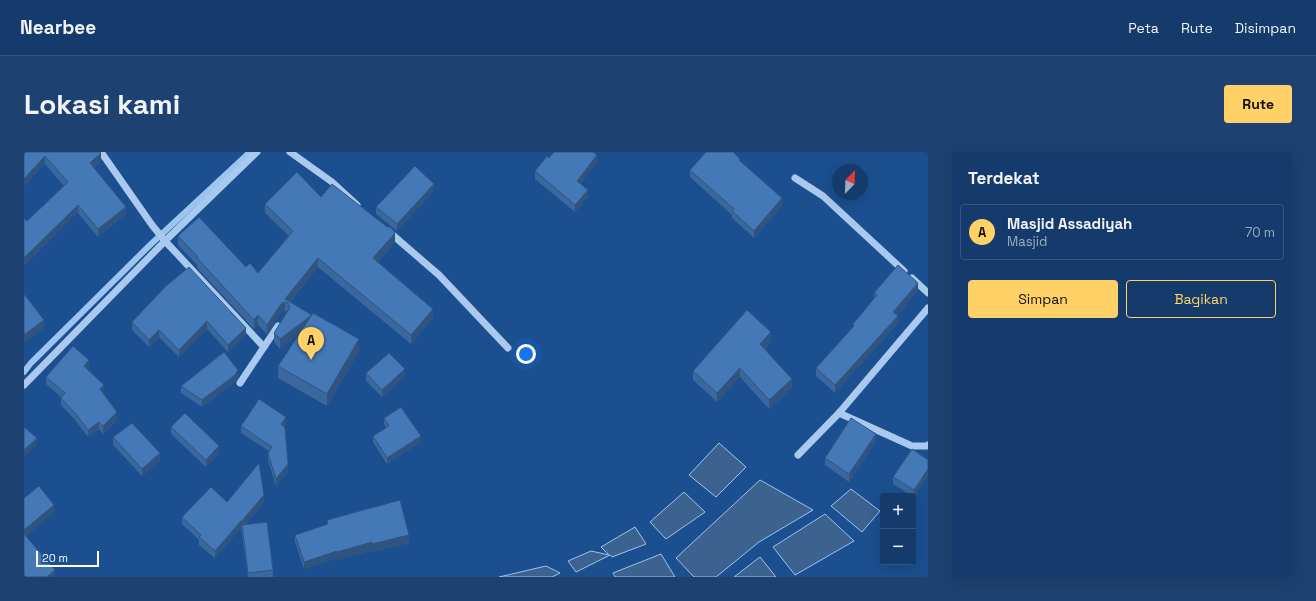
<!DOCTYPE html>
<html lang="id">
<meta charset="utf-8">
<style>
body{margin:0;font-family:"Space Grotesk",sans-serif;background:#1d4271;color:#f1f3f6}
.controls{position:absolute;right:12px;bottom:12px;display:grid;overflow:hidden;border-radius:4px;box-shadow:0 4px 16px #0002}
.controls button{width:36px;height:36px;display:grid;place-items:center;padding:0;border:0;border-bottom:1px solid #33557e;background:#143b6b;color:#f1f3f6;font:20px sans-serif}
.compass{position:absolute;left:808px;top:12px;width:36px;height:36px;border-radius:50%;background:#143b6b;box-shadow:0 4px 16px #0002;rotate:23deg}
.scale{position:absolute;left:12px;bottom:10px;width:63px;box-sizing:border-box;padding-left:4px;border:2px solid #fff;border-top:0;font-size:11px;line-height:14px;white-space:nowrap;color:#fff;-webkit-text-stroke:3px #1b4f8f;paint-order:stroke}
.you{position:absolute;left:502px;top:202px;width:14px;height:14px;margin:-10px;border:3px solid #fff;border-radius:50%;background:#1a73e8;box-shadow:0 0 0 6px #1a73e833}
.badge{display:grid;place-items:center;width:26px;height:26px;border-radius:50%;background:#ffd166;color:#111;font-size:13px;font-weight:700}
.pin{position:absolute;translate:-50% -33px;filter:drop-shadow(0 1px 2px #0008)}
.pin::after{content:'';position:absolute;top:21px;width:14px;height:12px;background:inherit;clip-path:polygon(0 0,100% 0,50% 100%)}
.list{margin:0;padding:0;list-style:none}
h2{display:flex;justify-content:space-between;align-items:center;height:52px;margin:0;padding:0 16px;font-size:17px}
h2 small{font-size:13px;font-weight:400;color:#9dadc1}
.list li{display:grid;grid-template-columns:26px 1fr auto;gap:12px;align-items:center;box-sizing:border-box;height:56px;margin:0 8px 8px;padding:0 8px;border:1px solid #33557e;border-radius:4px}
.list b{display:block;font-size:15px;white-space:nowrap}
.list p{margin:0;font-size:13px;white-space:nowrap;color:#9dadc1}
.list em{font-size:13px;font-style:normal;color:#9dadc1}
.actions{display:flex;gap:8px;padding:12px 16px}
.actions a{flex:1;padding:9px 0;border:1px solid #ffd166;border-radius:4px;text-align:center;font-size:14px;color:#ffd166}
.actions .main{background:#ffd166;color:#111}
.map{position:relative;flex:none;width:904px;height:425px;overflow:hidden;border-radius:4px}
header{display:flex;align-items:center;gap:24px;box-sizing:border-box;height:56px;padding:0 20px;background:#143b6b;border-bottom:1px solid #33557e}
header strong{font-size:19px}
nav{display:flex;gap:22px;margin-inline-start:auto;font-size:14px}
.intro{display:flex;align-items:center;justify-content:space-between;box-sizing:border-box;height:96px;padding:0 24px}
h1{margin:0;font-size:28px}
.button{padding:10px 18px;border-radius:4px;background:#ffd166;color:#111;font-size:14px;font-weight:700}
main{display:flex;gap:24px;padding:0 24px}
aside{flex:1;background:#143b6b;border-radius:4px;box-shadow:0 4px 16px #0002}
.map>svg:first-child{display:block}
</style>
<header>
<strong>Nearbee</strong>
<nav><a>Peta</a><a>Rute</a><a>Disimpan</a></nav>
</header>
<div class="intro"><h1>Lokasi kami</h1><a class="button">Rute</a></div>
<main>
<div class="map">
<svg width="904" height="425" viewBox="0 0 904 425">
<rect width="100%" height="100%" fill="#1b4f8f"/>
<g fill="#3c6290" stroke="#9cc4f0">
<path d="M 695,291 L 722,315 L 692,345 L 665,323 Z"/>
<path d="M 736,328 L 789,358 L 735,390 L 692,425 L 670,425 L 652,406 Z"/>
<path d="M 827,337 L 856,359 L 838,380 L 807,354 Z"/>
<path d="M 660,340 L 681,360 L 642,387 L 626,370 Z"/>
<path d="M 801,362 L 830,389 L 771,423 L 749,395 Z"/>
<path d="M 611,375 L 622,392 L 588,405 L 586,403 L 552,420 L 544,409 L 567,399 L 585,403 L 577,395 Z"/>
<path d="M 637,402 L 651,425 L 591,425 L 589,421 Z"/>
<path d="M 736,405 L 752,425 L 710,425 Z"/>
<path d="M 522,414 L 536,421 L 528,425 L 475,425 Z"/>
</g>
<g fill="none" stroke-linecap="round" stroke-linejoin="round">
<path stroke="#9cc4f0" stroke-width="6" d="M 0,220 L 7,211 L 126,93 L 226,0"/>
<g stroke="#a9c9ee" stroke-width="7">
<path d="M 77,0 L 128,73 L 141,89 L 240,195"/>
<path d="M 266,0 L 308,30 L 333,53"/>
<path d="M 771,26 L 799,44 L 880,119"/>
<path d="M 364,79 L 415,123 L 484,196"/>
<path d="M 888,126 L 904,141"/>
<path d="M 216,231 L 254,174"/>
<path d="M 0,233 L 141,89 L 233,0"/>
<path d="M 815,261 L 888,294 L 903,294 L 904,293"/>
<path d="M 774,303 L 815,261 L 904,156"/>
</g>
</g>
<g fill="#3a679d">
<path d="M 0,0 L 77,9 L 70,16 L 102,62 L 74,85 L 54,61 L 3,69 L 40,34 L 21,12 Z"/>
<path d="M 525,6 L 573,10 L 556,32 L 564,45 L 551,60 L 511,27 L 511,19 Z"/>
<path d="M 716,10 L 758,54 L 730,86 L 708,66 L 708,63 L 666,25 L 666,18 Z"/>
<path d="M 410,39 L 373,79 L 352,62 L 352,55 Z"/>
<path d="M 297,45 L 371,90 L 354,110 L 409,166 L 387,192 L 294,115 L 266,150 L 335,199 L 303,254 L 254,226 L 254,214 L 276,181 L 256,197 L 250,190 L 250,181 L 264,160 L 261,159 L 257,161 L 243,182 L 234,173 L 230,177 L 173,116 L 173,113 L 154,93 L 154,84 L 222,115 L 234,121 L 265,84 L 241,61 L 241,52 Z"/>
<path d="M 142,134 L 222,183 L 204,200 L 183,177 L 155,205 L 135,185 L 125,195 L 108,178 L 108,170 Z"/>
<path d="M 894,138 L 873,163 L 874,171 L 811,241 L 792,224 L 792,216 L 829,175 L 829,172 L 850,147 L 850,141 Z"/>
<path d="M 747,189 L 741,197 L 768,236 L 745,257 L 716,225 L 693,250 L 669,228 L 669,219 Z"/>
<path d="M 65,215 L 63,217 L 80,241 L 79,242 L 93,268 L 79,282 L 75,277 L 64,285 L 51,268 L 37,253 L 37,245 L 22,232 L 22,225 Z"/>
<path d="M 342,221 L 381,224 L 358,245 L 342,229 Z"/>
<path d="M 214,225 L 211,230 L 178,255 L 157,241 L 157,234 Z"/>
<path d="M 360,266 L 397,290 L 363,312 L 349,290 L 349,284 L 362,276 L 360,272 Z"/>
<path d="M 262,273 L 260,275 L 264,319 L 252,334 L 244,308 L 244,301 L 245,299 L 217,281 L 217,274 Z"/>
<path d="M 147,275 L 195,301 L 182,315 L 147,282 Z"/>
<path d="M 89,285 L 136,309 L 118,324 L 89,293 Z"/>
<path d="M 852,289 L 825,330 L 801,313 L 801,306 Z"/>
<path d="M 904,308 L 890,346 L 889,344 L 888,344 L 869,332 L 869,325 Z"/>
<path d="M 203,350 L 240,350 L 222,372 L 249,418 L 249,425 L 224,425 L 217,376 L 191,406 L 175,393 L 175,388 L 158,372 L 158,365 Z"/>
<path d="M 303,368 L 385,391 L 348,400 L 348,398 L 313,408 L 313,406 L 280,417 L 271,390 L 271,383 L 303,372 Z"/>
</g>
<g fill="#305480">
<path d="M 77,1 L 77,9 L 66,19 L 66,11 Z"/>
<path d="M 573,3 L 573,10 L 553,36 L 553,29 Z"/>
<path d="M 21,4 L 21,12 L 0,35 L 0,27 Z"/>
<path d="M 410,32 L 410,39 L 373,79 L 373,72 Z"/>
<path d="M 564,38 L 564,45 L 551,60 L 551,53 Z"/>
<path d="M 758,46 L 758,54 L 730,86 L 730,79 Z"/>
<path d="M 54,53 L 54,61 L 0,114 L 0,106 Z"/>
<path d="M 102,55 L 102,62 L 74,85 L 74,77 Z"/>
<path d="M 371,81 L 371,90 L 349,115 L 349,106 Z"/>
<path d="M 294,106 L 294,115 L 264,152 L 264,151 L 261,150 L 261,159 L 257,161 L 243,182 L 243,173 L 261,147 Z"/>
<path d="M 894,131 L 894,138 L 869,167 L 869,160 Z"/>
<path d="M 409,157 L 409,166 L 387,192 L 387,183 Z"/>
<path d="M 234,163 L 234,173 L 230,177 L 230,168 Z"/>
<path d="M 288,163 L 288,172 L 256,197 L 256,187 Z"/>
<path d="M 874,164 L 874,171 L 811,241 L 811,233 Z"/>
<path d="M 20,168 L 20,176 L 0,191 L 0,183 Z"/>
<path d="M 183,169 L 183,177 L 155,205 L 155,198 Z"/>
<path d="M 222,176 L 222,183 L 204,200 L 204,193 Z"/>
<path d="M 135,178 L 135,185 L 125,195 L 125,188 Z"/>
<path d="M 747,180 L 747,189 L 736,201 L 736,192 Z"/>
<path d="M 335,187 L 335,199 L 303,254 L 303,242 Z"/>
<path d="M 65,208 L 65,215 L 60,221 L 60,214 Z"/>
<path d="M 716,216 L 716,225 L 693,250 L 693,241 Z"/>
<path d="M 381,217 L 381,224 L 358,245 L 358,238 Z"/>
<path d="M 214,218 L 214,225 L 211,230 L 178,255 L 178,248 Z"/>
<path d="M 768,227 L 768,236 L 745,257 L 745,248 Z"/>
<path d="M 80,233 L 80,241 L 76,245 L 76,237 Z"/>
<path d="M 93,260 L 93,268 L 79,282 L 79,274 Z"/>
<path d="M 262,265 L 262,273 L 257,280 L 257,272 Z"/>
<path d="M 75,270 L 75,277 L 64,285 L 64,278 Z"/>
<path d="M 852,282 L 852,289 L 825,330 L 825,322 Z"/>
<path d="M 397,284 L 397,290 L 363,312 L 363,306 Z"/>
<path d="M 13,286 L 13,293 L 0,306 L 0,298 Z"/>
<path d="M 195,294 L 195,301 L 182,315 L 182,308 Z"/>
<path d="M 136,301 L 136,309 L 118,324 L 118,317 Z"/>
<path d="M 264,312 L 264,319 L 252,334 L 252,327 Z"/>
<path d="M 904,317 L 904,324 L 890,346 L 890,338 Z"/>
<path d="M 240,343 L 240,350 L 218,377 L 218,373 L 217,378 L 217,370 Z"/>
<path d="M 30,353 L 30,361 L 0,386 L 0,378 Z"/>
<path d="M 217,369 L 217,376 L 191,406 L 191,399 Z"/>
<path d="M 385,383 L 385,391 L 348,400 L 348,392 Z"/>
<path d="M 348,390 L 348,398 L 313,408 L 313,400 Z"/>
<path d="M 313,399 L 313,406 L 280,417 L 280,410 Z"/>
<path d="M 31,418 L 31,425 L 23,425 Z"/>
</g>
<g fill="#4478b7" stroke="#305480">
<path d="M 0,0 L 76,0 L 77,1 L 66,11 L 102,55 L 74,77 L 54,53 L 0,106 L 0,66 L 3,69 L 44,30 L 21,4 L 0,27 Z"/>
<path d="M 530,0 L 569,0 L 573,3 L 553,29 L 564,38 L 551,53 L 511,19 L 523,4 L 525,6 Z"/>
<path d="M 682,0 L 709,0 L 716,7 L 715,8 L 758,46 L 730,79 L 708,59 L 710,57 L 666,18 Z"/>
<path d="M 391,14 L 410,32 L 373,72 L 352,55 Z"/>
<path d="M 273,20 L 297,45 L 308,32 L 371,81 L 349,106 L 409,157 L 387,183 L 294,106 L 261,147 L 288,163 L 256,187 L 250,181 L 265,157 L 266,155 L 264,151 L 261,150 L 257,152 L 243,173 L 234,163 L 230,168 L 173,106 L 174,105 L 154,84 L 175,65 L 222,115 L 226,111 L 234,121 L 269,79 L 241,52 Z"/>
<path d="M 874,113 L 894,131 L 869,160 L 874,164 L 811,233 L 792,216 L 830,174 L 829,172 L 853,143 L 850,141 Z"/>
<path d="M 165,115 L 222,176 L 204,193 L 183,169 L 155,198 L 135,178 L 125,188 L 108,170 L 142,134 Z"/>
<path d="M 0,142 L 20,168 L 0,183 Z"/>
<path d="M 723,158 L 747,180 L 736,192 L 768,227 L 745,248 L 716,216 L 693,241 L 669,219 Z"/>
<path d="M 289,161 L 335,187 L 303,242 L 254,214 Z"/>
<path d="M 49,194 L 65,208 L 60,214 L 80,233 L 76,237 L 93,260 L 79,274 L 75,270 L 64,278 L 51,261 L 37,246 L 41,241 L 22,225 Z"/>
<path d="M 200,200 L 214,218 L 211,223 L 178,248 L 157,234 Z"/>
<path d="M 365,201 L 381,217 L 358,238 L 342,221 Z"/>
<path d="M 235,247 L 262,265 L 257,272 L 261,276 L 264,312 L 252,327 L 244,301 L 248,295 L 217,274 Z"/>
<path d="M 377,255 L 397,284 L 363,306 L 349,284 L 365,274 L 360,266 Z"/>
<path d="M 161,261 L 195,294 L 182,308 L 147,275 Z"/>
<path d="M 827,266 L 852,282 L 825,322 L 801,306 Z"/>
<path d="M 108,271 L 136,301 L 118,317 L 89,285 Z"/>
<path d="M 0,275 L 13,286 L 0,298 Z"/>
<path d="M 888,297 L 904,308 L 904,317 L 890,338 L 869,325 Z"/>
<path d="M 235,311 L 240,343 L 217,370 L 217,369 L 191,399 L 175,385 L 177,383 L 158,365 L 187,335 L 203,350 Z"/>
<path d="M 15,334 L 30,353 L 0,378 L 0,346 Z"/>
<path d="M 376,348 L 385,383 L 348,392 L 348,390 L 313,400 L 313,399 L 280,410 L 271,383 L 304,372 L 303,368 Z"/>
<path d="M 243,370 L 249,418 L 224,421 L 218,373 Z"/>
<path d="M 0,382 L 31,418 L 23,425 L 0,425 Z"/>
</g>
</svg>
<div class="controls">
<button>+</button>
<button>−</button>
</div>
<svg class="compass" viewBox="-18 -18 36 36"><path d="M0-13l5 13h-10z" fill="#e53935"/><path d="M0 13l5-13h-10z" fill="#9dadc1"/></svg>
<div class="scale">20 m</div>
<div class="you"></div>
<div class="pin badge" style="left:287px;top:208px">A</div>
</div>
<aside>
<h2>Terdekat<small></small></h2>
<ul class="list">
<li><span class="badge">A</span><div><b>Masjid Assadiyah</b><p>Masjid</p></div><em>70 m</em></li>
</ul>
<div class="actions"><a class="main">Simpan</a><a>Bagikan</a></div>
</aside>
</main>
